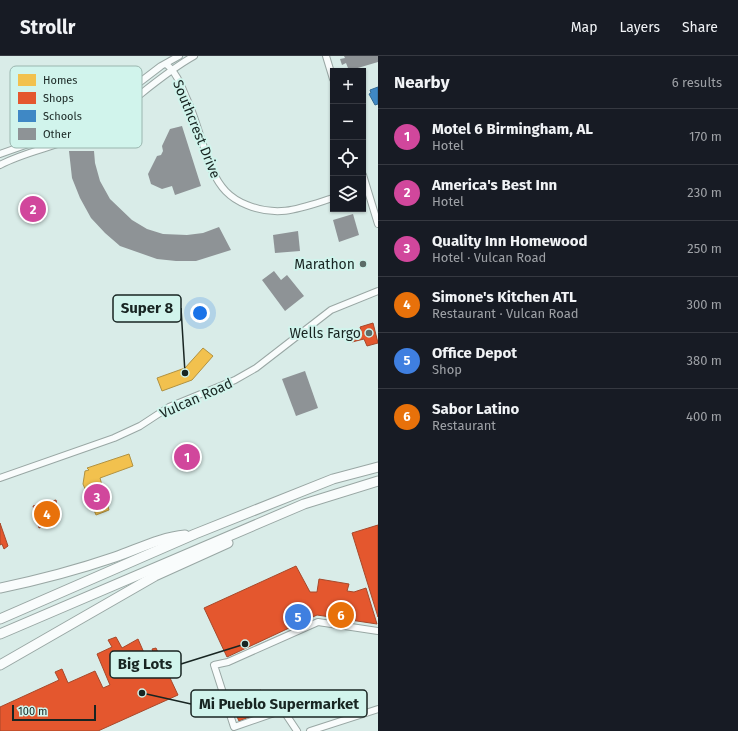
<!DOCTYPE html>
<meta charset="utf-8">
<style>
body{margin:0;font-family:"Fira Sans",sans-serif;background:#242831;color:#f1f3f6}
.controls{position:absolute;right:12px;top:12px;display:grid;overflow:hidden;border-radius:0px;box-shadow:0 1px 3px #0004}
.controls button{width:36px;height:36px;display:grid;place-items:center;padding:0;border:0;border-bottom:1px solid #363941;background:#171b24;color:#f1f3f6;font:20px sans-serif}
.scale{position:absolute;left:12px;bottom:10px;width:84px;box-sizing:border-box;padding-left:4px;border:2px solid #182522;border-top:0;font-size:11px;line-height:14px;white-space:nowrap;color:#182522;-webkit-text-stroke:3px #d1f4ec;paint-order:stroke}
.you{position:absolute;left:200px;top:257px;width:14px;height:14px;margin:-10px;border:3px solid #fff;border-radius:50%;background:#1a73e8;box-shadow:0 0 0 6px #1a73e833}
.badge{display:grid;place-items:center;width:26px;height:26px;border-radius:50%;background:#0f766e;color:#fff;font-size:13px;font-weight:700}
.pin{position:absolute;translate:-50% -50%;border:2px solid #fff;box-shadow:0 1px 4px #0006}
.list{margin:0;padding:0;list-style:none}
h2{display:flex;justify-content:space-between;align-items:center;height:52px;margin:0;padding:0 16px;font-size:17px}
h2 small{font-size:13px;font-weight:400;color:#9ea1a6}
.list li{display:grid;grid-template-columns:26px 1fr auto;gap:12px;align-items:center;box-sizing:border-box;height:56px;padding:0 16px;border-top:1px solid #363941}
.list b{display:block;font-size:15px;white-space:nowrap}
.list p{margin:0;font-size:13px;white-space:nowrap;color:#9ea1a6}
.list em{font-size:13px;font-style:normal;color:#9ea1a6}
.icon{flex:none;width:22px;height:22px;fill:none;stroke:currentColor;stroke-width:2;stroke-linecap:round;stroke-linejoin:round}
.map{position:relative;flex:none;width:378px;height:675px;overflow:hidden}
header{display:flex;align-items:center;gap:24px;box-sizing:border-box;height:56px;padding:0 20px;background:#171b24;border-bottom:1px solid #363941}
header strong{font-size:19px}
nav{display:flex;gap:22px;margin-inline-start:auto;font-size:14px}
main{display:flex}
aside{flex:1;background:#171b24}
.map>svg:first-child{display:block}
</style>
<header>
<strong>Strollr</strong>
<nav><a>Map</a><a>Layers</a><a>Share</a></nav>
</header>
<main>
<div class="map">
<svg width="378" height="675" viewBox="0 0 378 675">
<rect width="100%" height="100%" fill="#d9ece8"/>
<g fill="#f2c14e" stroke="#b19241">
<path d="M 203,292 L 213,300 L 192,324 L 162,335 L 157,322 L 185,312 Z"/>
<path d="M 129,398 L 133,410 L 100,422 L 109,454 L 96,459 L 83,428 L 85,415 L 89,414 L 87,412 Z"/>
</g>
<g fill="#e4572e" stroke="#a7482a">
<path d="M 373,267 L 378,287 L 367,290 L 364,283 L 352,286 L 350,282 L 362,278 L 360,271 Z"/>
<path d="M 56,444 L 60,464 L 39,472 L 33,450 Z"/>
<path d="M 0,467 L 8,490 L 4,493 L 2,488 L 0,489 Z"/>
<path d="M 378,469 L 378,561 L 352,477 Z"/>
<path d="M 296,510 L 310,536 L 317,536 L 319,523 L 349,528 L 347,535 L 354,536 L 366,532 L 377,568 L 317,559 L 227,601 L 204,552 Z"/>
<path d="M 116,581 L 122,592 L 138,583 L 145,599 L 153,596 L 152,593 L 156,592 L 178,639 L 98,675 L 0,675 L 0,651 L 59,624 L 55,616 L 62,613 L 68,627 L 95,615 L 103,632 L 110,629 L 97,598 L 112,591 L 108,584 Z"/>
<path d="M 261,634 L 270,653 L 239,665 L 231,648 Z"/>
</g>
<path fill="#3f88c5" stroke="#336a94" d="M 378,31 L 378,48 L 375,49 L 369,38 L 371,37 L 370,34 Z"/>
<g fill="#8e9396">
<path d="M 344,0 L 378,0 L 378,6 L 351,14 L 350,12 L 348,12 L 346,7 L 342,9 L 340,3 L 345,2 Z"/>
<path d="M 182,70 L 201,130 L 175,139 L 172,130 L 162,133 L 151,128 L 148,118 L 157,100 L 161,99 L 163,95 L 162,90 L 170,73 Z"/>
<path d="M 69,95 L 94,95 L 95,107 L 100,125 L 110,143 L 132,164 L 147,173 L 163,178 L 187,179 L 203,177 L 219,171 L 231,194 L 196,205 L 176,205 L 157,203 L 120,190 L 105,177 L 91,162 L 80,142 L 72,122 Z"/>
<path d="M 353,158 L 359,179 L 339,186 L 333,164 Z"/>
<path d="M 298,175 L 300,195 L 275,197 L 273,179 Z"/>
<path d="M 274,215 L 281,224 L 287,219 L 304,240 L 285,255 L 262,224 Z"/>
<path d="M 305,315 L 318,352 L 296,360 L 282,323 Z"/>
</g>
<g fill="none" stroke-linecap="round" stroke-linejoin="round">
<defs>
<g id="minor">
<path d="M 326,0 L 333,23"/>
<path d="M 166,8 C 176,16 181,29 186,41 C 197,64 202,90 212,114 C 220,131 229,142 247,149 C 279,162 301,152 333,142"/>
<path d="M 0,98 L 85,68 L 161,10 L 179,0"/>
<path d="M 0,109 C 30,93 65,90 94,72 C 129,51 158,20 194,0"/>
<path d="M 363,119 L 378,168"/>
<path d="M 0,422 L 114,382 L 140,370 L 169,351 L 235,324 L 256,312 L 331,254 L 378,235"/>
<path d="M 297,675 L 283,654 L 234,671 L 214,609 L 228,606 L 318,566 L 378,575"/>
<path d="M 310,675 L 378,653"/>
</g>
<g id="highway">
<path d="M 0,532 C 39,524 77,514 115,501 C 138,493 161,481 185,479"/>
<path d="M 0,563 L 195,478 L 333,423 L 378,411"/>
<path d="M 0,578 L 304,448 L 378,425"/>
<path d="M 0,609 L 155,520 L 228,487"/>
</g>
</defs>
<use href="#minor" stroke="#99a7a4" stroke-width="8"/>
<use href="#highway" stroke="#99a7a4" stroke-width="11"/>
<use href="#minor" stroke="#f9fcfc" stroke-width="6"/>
<use href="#highway" stroke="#f9fcfc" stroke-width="9"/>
</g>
<g fill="#5c6b67" stroke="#d1f4ec" stroke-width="1.5">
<circle cx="363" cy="208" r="4"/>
<circle cx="369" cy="277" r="4"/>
</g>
<g text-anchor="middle" stroke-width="4" stroke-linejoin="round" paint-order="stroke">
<g font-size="14" fill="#182522" stroke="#d1f4ec">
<text transform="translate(197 73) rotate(68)" y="5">Southcrest Drive</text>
<text transform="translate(196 342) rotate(-24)" y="5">Vulcan Road</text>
</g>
<g font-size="14" fill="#182522" stroke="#d1f4ec" text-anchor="end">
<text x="355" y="213">Marathon</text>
<text x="361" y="282">Wells Fargo</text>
</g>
</g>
<rect x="10" y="10" width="132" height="82" rx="6" fill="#d1f4ec" stroke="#9ab6af" stroke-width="1"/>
<rect x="18" y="18" width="18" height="12" fill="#f2c14e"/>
<rect x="18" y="36" width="18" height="12" fill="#e4572e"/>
<rect x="18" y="54" width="18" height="12" fill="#3f88c5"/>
<rect x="18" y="72" width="18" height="12" fill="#8e9396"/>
<g font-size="11" fill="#182522">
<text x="43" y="28">Homes</text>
<text x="43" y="46">Shops</text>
<text x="43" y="64">Schools</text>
<text x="43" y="82">Other</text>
</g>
<path fill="none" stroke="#182522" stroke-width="1.5" d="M185 317L181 252M245 588L181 608M142 637L191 648"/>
<g fill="#182522" stroke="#d1f4ec" stroke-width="1.5">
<circle cx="185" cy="317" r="4"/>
<circle cx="245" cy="588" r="4"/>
<circle cx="142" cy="637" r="4"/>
</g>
<g fill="#d1f4ec" stroke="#182522" stroke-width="1.5">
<rect x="113" y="239" width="68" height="27" rx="4"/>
<rect x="110" y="595" width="71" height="27" rx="4"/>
<rect x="191" y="634" width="176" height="27" rx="4"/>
</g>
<g font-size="15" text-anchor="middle" font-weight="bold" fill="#182522">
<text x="147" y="257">Super 8</text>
<text x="145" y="613">Big Lots</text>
<text x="279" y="653">Mi Pueblo Supermarket</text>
</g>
</svg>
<div class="controls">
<button>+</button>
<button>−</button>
<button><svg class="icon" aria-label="locate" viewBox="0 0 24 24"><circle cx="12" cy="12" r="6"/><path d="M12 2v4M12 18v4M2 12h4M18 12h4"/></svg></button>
<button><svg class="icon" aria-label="layers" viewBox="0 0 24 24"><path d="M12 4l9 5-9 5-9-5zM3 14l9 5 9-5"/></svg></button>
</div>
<div class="scale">100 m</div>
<div class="you"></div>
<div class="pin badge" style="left:187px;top:401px;background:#d1479c">1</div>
<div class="pin badge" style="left:33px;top:153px;background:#d1479c">2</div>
<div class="pin badge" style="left:97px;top:441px;background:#d1479c">3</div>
<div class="pin badge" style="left:47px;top:458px;background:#e8710a">4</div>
<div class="pin badge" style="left:298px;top:561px;background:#3f7fe0">5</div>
<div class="pin badge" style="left:341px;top:559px;background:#e8710a">6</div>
</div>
<aside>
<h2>Nearby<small>6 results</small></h2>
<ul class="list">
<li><span class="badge" style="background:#d1479c">1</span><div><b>Motel 6 Birmingham, AL</b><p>Hotel</p></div><em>170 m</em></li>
<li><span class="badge" style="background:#d1479c">2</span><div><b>America's Best Inn</b><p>Hotel</p></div><em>230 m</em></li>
<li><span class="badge" style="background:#d1479c">3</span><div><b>Quality Inn Homewood</b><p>Hotel · Vulcan Road</p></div><em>250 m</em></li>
<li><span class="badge" style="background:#e8710a">4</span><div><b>Simone's Kitchen ATL</b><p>Restaurant · Vulcan Road</p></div><em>300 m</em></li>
<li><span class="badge" style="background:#3f7fe0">5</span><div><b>Office Depot</b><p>Shop</p></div><em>380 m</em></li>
<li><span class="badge" style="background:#e8710a">6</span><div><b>Sabor Latino</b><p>Restaurant</p></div><em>400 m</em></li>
</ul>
</aside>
</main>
